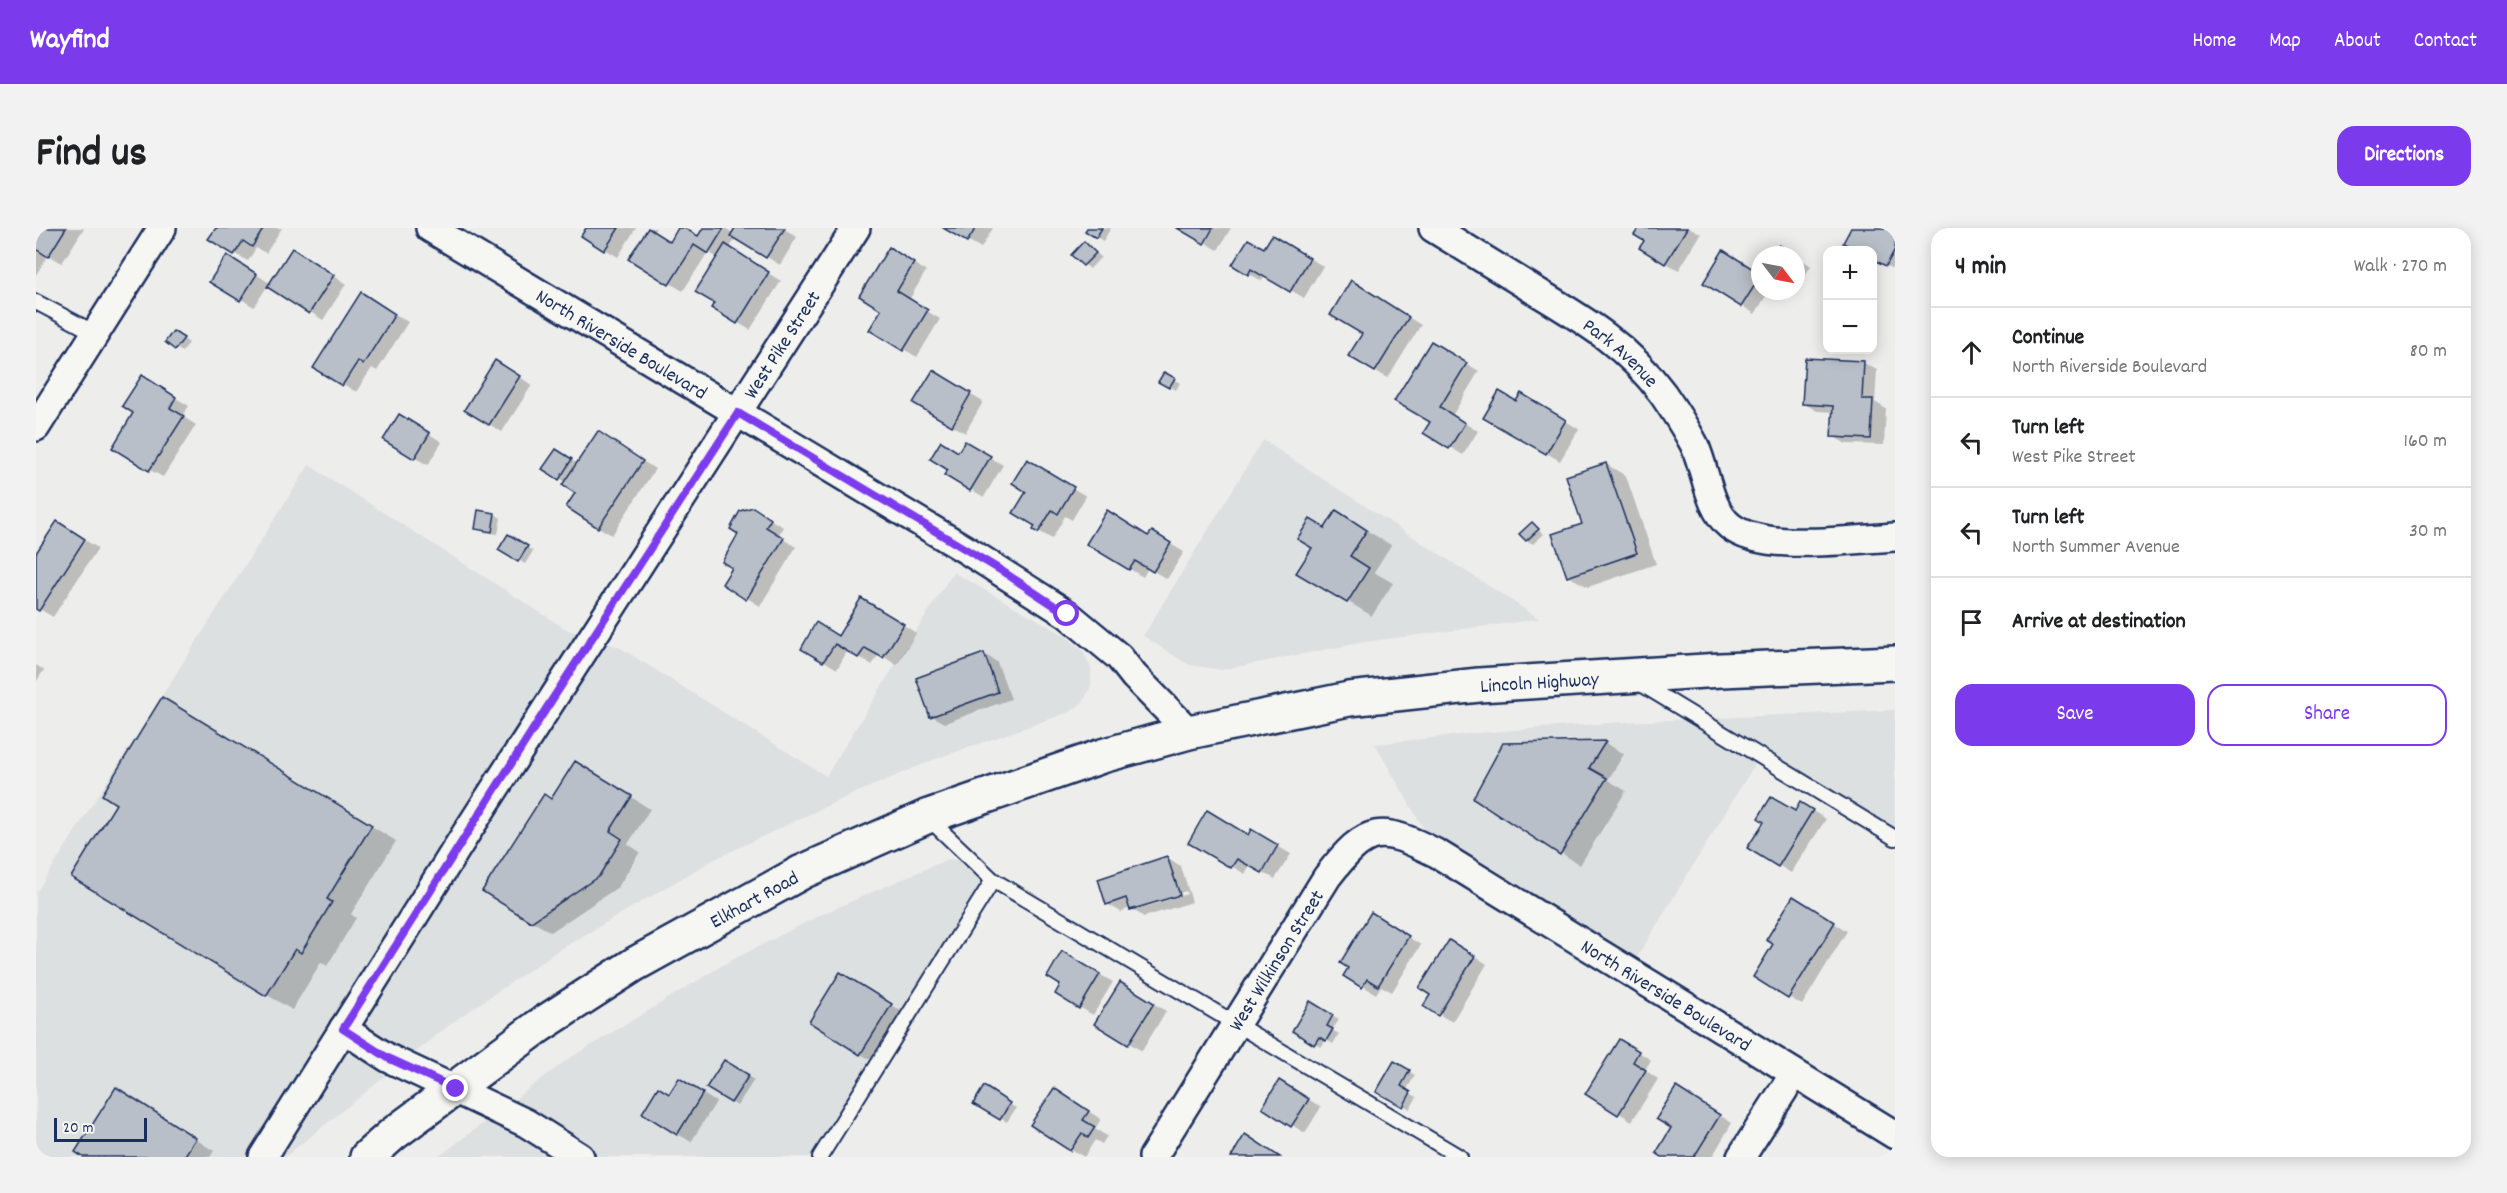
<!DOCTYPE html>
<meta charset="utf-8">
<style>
body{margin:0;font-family:Dekko,sans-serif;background:#f2f2f2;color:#202124}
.controls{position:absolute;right:18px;top:18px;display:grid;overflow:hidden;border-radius:12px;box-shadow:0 3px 15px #0003}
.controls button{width:54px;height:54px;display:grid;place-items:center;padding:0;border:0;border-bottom:2px solid #e0e0e0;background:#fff;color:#202124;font:30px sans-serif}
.compass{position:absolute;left:1715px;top:18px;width:54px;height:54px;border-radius:50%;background:#fff;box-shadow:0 3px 15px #0003;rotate:122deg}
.scale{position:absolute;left:18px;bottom:15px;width:93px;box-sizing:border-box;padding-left:6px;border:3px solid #1b2f5e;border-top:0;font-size:16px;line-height:21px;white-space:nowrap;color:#1b2f5e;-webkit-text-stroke:4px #f6f6f2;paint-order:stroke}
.stop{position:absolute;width:18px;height:18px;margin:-14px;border:4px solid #7c3aed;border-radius:50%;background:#fff}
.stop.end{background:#7c3aed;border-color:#fff;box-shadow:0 2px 6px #0008}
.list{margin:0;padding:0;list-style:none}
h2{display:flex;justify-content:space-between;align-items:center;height:78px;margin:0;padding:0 24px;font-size:26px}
h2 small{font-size:20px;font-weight:400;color:#757577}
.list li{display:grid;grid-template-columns:39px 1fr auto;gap:18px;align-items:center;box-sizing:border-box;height:90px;padding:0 24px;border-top:2px solid #e0e0e0}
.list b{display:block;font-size:22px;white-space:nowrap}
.list p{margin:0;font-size:20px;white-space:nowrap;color:#757577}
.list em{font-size:20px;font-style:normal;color:#757577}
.actions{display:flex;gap:12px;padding:18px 24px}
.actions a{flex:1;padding:14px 0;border:2px solid #7c3aed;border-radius:18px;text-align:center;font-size:21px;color:#7c3aed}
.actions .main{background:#7c3aed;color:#fff}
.icon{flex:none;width:33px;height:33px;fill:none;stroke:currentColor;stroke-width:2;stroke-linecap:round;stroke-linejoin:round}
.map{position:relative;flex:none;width:1859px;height:929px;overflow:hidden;border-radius:18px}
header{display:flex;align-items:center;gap:36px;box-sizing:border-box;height:84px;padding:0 30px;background:#7c3aed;color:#fff}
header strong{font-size:28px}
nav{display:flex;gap:33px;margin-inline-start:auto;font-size:21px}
.intro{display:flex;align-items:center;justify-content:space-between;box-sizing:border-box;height:144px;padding:0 36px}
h1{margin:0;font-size:42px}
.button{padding:15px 27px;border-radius:18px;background:#7c3aed;color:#fff;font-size:21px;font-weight:700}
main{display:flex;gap:36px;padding:0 36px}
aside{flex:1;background:#fff;border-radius:18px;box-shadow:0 3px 15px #0003}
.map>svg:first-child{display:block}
</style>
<header>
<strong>Wayfind</strong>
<nav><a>Home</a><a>Map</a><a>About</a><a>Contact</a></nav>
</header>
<div class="intro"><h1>Find us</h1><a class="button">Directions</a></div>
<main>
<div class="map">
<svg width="1859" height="929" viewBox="0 0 1859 929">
<rect width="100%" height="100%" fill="#edeeec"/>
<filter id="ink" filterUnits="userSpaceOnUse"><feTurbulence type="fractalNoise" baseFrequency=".0167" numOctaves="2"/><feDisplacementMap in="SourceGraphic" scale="12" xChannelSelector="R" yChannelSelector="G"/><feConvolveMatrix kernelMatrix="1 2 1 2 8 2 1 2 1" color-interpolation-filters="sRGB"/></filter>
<g filter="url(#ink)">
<g fill="#dde0e1">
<path d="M 1227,212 L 1504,391 L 1329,414 L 1185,442 L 1153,437 L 1107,408 Z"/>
<path d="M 273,237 L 532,402 L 583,419 L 790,548 L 917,344 L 1029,407 L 1047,423 L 1055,440 L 1055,458 L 1047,474 L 1034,484 L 897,532 L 808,570 L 677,632 L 520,724 L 417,794 L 249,929 L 0,929 L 0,665 Z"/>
<path d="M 1859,482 L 1859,610 L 1724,528 L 1592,744 L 1402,626 L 1339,516 L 1439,505 L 1585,494 Z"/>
<path d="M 912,631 L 921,632 L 950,649 L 776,929 L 402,929 L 529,833 L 692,734 L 784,687 Z"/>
</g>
<g fill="#0003" fill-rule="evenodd">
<path d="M 0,0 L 48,0 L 26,35 L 12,27 L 0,47 Z"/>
<path d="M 181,0 L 246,0 L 230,25 L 220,20 L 212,33 L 199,26 Z"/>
<path d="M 552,0 L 600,0 L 582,29 L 547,8 Z"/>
<path d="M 613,0 L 620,0 L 617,5 L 634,15 L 644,0 L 663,10 L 669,0 L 689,0 L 697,5 L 701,0 L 747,0 L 761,9 L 744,37 L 700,10 L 693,21 L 745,53 L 714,102 L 701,94 L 680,75 L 682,30 L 672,24 L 647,63 L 594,31 Z"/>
<path d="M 910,0 L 957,0 L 945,20 Z"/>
<path d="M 1053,0 L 1075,0 L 1067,13 L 1051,3 Z"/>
<path d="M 1144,0 L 1195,0 L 1182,22 Z"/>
<path d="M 1604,0 L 1655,0 L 1665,6 L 1643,42 L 1629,35 L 1610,12 Z"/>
<path d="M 1817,0 L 1859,0 L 1859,42 L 1836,30 L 1836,22 L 1823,22 L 1809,14 Z"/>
<path d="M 1236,9 L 1287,38 L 1268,70 L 1229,47 L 1226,53 L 1198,37 L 1229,22 Z"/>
<path d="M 1049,15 L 1065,29 L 1054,41 L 1037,27 Z"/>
<path d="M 1760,28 L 1775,38 L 1761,60 L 1760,59 Z"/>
<path d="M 270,29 L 310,56 L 287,92 L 232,57 L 218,79 L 205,71 L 205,36 L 235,56 Z"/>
<path d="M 867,29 L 890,43 L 873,72 L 904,91 L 881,129 L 835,102 L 847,82 Z"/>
<path d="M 1724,32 L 1724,63 L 1733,63 L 1719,86 L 1669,55 L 1717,42 Z"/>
<path d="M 1329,62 L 1385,97 L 1352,150 L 1339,143 L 1328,106 Z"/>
<path d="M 338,73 L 372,94 L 341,143 L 336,140 L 320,164 L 279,139 Z"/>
<path d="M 144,108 L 153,115 L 146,124 L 131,114 Z"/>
<path d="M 1395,115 L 1443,143 L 1416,188 L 1442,203 L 1427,227 L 1389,204 L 1396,194 Z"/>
<path d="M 1828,135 L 1841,142 L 1839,174 L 1850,181 L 1848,217 L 1810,216 L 1797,208 L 1799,184 L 1781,183 L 1767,175 Z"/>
<path d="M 473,142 L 496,157 L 466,204 L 453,196 Z"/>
<path d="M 897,144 L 947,174 L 929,205 L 879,175 Z"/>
<path d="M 1128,146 L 1144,155 L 1140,162 L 1124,153 Z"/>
<path d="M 119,157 L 153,178 L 146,188 L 160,197 L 127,249 L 114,242 Z"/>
<path d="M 1485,167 L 1543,201 L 1524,233 L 1449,189 L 1481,175 Z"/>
<path d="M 377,196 L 406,214 L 392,237 L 379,230 Z"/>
<path d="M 563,205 L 619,241 L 576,307 L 562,299 L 541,265 L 530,254 L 508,241 L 520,223 L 542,236 Z"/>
<path d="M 929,215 L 967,237 L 948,269 L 910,247 Z"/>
<path d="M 991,233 L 1050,268 L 1036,292 L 1029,288 L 1016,311 L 999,301 L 1001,298 L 992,263 Z"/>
<path d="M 1570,236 L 1590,248 L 1620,336 L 1552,359 L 1532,348 Z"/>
<path d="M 717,281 L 747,299 L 742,308 L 760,319 L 724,378 L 711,370 L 698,340 L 704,306 Z"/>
<path d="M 443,284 L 459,286 L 465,290 L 462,306 L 447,304 L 440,300 Z"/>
<path d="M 1496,296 L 1508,306 L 1497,316 L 1490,312 Z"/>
<path d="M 1325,299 L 1355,317 L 1338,344 L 1357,355 L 1336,388 L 1262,344 L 1289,301 Z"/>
<path d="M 34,303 L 62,320 L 17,389 L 0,379 L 0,328 Z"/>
<path d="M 1116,305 L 1148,324 L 1131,351 L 1112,340 L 1107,349 L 1052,316 L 1113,310 Z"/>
<path d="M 472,308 L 497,323 L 489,336 L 464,321 Z"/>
<path d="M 839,379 L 880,405 L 861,437 L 843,426 L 836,437 L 812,422 L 801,441 L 767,420 L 803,409 Z"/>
<path d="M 948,426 L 961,434 L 975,471 L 909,495 L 896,488 Z"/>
<path d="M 0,437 L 8,442 L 0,454 Z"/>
<path d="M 151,485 L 360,613 L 315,686 L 320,690 L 291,738 L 285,734 L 256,782 L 37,648 Z"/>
<path d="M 1570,515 L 1588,526 L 1572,552 L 1590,563 L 1544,637 L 1439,569 L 1468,517 Z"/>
<path d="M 559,546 L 614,581 L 592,616 L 604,624 L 582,659 L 515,704 L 495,693 L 516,573 Z"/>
<path d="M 1765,576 L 1790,591 L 1755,645 L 1742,637 L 1759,585 Z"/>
<path d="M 1215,603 L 1255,626 L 1239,651 L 1214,637 L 1209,646 L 1154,614 L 1213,609 Z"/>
<path d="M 1131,630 L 1145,638 L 1156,674 L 1108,689 L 1094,680 L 1085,684 L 1071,676 ZM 1150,663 L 1151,666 L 1103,681 L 1103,678 Z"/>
<path d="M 1771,678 L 1811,703 L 1766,777 L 1719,749 L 1740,716 Z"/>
<path d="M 1348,694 L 1385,717 L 1356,764 L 1345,758 L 1340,766 L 1327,758 Z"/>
<path d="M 1427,721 L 1451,736 L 1416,794 L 1389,778 Z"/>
<path d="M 1027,725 L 1077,754 L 1057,787 L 1021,766 L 1027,756 Z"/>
<path d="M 818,753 L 868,785 L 838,833 L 824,826 Z"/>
<path d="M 1084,756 L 1130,783 L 1106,823 L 1060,795 Z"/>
<path d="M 1274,775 L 1303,792 L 1296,802 L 1303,806 L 1297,816 L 1290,812 L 1285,819 L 1258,802 Z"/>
<path d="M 1597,820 L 1615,832 L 1609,842 L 1622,851 L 1596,893 L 1551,865 Z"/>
<path d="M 688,834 L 718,852 L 701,878 L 672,859 Z"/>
<path d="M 1358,835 L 1379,847 L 1370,863 L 1381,869 L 1374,881 L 1342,863 Z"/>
<path d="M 657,860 L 680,874 L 655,914 L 608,885 L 634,867 Z"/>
<path d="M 948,861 L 980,880 L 971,894 L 939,875 Z"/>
<path d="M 1257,862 L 1285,879 L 1269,905 L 1228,880 Z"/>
<path d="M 1654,869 L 1696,895 L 1676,929 L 1629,929 Z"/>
<path d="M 1031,870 L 1065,891 L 1059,901 L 1071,908 L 1066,916 L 1059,912 L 1048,929 L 996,897 Z"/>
<path d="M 100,873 L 178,923 L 174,929 L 50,929 Z"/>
</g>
<g fill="#b9bfc8" stroke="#1b2f5e" stroke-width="1.5">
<path d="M 0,0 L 30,0 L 12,29 L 0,21 Z"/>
<path d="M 180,0 L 228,0 L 216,19 L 207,13 L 198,27 L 172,11 Z"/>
<path d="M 550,0 L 583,0 L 568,23 L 545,8 Z"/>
<path d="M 612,0 L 634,14 L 642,0 L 648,0 L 662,8 L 667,0 L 688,0 L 672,26 L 658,17 L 633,57 L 592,31 Z"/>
<path d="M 699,0 L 749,0 L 730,30 L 694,8 Z"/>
<path d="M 907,0 L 940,0 L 931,14 Z"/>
<path d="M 1051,0 L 1066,0 L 1060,10 L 1049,3 Z"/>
<path d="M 1141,0 L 1177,0 L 1168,16 Z"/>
<path d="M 1603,0 L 1651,0 L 1629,36 L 1603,20 L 1608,13 L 1598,7 Z"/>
<path d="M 1815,0 L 1859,0 L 1859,21 L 1850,38 L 1836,31 L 1836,22 L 1821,22 L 1807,15 Z"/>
<path d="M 1236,7 L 1274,30 L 1254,64 L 1215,41 L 1212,47 L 1196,37 L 1212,11 L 1228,20 Z"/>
<path d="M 1048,13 L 1060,25 L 1047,38 L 1035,27 Z"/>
<path d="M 689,16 L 733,44 L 701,96 L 675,80 L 678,75 L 659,64 Z"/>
<path d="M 1743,17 L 1759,27 L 1737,27 Z"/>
<path d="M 853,19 L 878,35 L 861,63 L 892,82 L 867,123 L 833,102 L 845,82 L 823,68 Z"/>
<path d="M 256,20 L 298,47 L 273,86 L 231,59 Z"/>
<path d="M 1687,22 L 1717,41 L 1724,30 L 1724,49 L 1705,79 L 1667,55 Z"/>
<path d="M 191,27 L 221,46 L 204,73 L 173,54 Z"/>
<path d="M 1315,52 L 1373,89 L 1339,144 L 1312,128 L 1326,106 L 1294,87 Z"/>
<path d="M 325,64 L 359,86 L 327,137 L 322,133 L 306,158 L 277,140 Z"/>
<path d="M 137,103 L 148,110 L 139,122 L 129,114 Z"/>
<path d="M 1395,113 L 1431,135 L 1404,179 L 1429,195 L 1413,221 L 1387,205 L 1394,194 L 1358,173 Z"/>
<path d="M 1769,130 L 1828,133 L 1826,171 L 1837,171 L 1835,211 L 1795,209 L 1797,178 L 1766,176 Z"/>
<path d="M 459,132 L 484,148 L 453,197 L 428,182 Z"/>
<path d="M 897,142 L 935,165 L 916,198 L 877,175 Z"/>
<path d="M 1128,144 L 1139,150 L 1133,160 L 1122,154 Z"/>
<path d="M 106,147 L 140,169 L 134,180 L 148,188 L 113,243 L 76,220 L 97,185 L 86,178 Z"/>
<path d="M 1463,163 L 1480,173 L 1485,165 L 1530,192 L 1510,226 L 1447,190 Z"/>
<path d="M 363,186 L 394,205 L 378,231 L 347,212 Z"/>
<path d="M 562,203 L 607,233 L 562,300 L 530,279 L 539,265 L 526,257 Z"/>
<path d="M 905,213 L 922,224 L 929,213 L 955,228 L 934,263 L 908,247 L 912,242 L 894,231 Z"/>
<path d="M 520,221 L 536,231 L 523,252 L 506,241 Z"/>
<path d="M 991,231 L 1038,259 L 1022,286 L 1016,282 L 1002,305 L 997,302 L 999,298 L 977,285 L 990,264 L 976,255 Z"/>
<path d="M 1570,235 L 1601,325 L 1531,349 L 1516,306 L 1546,296 L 1530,248 Z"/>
<path d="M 717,279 L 735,291 L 730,299 L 748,310 L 710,372 L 686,356 L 696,340 L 686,334 L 702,306 L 694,301 L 704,283 Z"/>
<path d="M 442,282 L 459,285 L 456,304 L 439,301 Z"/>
<path d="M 1071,282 L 1112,308 L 1116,303 L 1135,315 L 1117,344 L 1099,333 L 1093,342 L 1050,316 Z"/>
<path d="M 1300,282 L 1331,302 L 1314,328 L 1333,340 L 1311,375 L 1260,345 L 1276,320 L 1261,311 L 1274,291 L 1289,300 Z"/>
<path d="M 21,293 L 49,311 L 3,383 L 0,381 L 0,325 Z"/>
<path d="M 1496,294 L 1503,301 L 1490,313 L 1483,306 Z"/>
<path d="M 472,306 L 492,318 L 482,334 L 462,322 Z"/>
<path d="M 825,370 L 868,396 L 847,430 L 829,420 L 822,430 L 799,416 L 787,434 L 765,421 L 780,394 L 802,408 Z"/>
<path d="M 948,425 L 962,464 L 894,489 L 880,450 Z"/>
<path d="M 126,469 L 336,597 L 291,671 L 296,674 L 265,725 L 259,721 L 230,768 L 35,649 L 80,576 L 66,567 Z"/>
<path d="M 1570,513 L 1553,540 L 1571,550 L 1524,627 L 1437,570 L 1467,515 Z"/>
<path d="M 539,533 L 596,568 L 574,603 L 586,611 L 563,648 L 495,694 L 446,663 L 508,566 L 515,571 Z"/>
<path d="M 1735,569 L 1759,583 L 1764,574 L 1777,582 L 1742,639 L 1711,620 L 1728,594 L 1722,590 Z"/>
<path d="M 1171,582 L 1212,607 L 1215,601 L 1242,617 L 1226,645 L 1201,631 L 1195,640 L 1152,615 Z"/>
<path d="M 1131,628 L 1144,667 L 1094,682 L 1090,670 L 1070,677 L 1062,651 Z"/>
<path d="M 1757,668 L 1799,694 L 1752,771 L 1717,749 L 1737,716 L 1730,712 Z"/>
<path d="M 1335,684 L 1373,708 L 1342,758 L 1331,751 L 1326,760 L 1307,748 L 1312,740 L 1304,735 Z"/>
<path d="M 1413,712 L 1439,728 L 1402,788 L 1387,778 L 1394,767 L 1383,760 Z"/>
<path d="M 1026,723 L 1064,746 L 1043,781 L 1019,766 L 1024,757 L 1011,749 Z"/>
<path d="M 804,744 L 856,776 L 824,827 L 773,794 Z"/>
<path d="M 1084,754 L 1118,775 L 1092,817 L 1058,796 Z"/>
<path d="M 1274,773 L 1297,787 L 1291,798 L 1297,801 L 1290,813 L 1283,809 L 1278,817 L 1256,803 Z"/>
<path d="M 1583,811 L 1603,823 L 1597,834 L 1610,842 L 1582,887 L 1549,866 Z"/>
<path d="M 688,832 L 713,847 L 695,875 L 670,860 Z"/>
<path d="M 1358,833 L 1374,842 L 1365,858 L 1375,864 L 1367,879 L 1340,864 Z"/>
<path d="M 643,850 L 667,865 L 641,907 L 606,885 L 622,859 L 633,866 Z"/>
<path d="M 1243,852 L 1273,871 L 1255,899 L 1226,880 Z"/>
<path d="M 948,858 L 974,875 L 964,892 L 937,876 Z"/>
<path d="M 80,859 L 160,910 L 148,929 L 47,929 L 39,924 Z"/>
<path d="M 1640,859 L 1684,887 L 1658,929 L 1626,929 L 1620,925 L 1635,900 L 1620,891 Z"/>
<path d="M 1018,860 L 1053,883 L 1047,892 L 1059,899 L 1052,910 L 1046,905 L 1034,923 L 994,897 Z"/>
<path d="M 1209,906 L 1244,929 L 1195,929 Z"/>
</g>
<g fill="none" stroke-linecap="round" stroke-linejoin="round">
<defs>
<g id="service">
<path d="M 0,74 L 59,105"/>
<path d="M 1602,454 L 1859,610"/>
<path d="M 892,590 L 957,652 L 1424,929"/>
<path d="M 784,929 L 957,652"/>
</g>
<g id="minor">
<path id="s1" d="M 394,0 L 932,323 L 1031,386 L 1083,429 L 1098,448 L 1153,504"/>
<path id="s2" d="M 1397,0 C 1431,21 1464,41 1498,62 C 1548,92 1591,117 1627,166 C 1638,182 1649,199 1658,216 C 1670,241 1672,280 1694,298 C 1727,325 1818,311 1859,309"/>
<path d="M 0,199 L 126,0"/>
<path d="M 307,801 L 352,830 L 490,895 L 544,929"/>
<path id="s3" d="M 227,929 L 429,607 L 820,0"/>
<path id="s4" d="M 1117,929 L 1291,649 C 1332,596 1344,597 1402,626 L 1859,907"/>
<path d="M 1705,929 L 1758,846"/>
</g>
<g id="trunk">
<path id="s5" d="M 331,929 L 357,906 L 503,798 L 599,736 L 766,644 L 890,589 L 1066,528 L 1153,504 L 1313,471 L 1443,457 L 1685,442 L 1859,435"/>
</g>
</defs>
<use href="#service" stroke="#1b2f5e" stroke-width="18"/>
<use href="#minor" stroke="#1b2f5e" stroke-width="32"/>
<use href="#trunk" stroke="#1b2f5e" stroke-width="38"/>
<use href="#service" stroke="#f6f6f2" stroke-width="14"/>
<use href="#minor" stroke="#f6f6f2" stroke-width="27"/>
<use href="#trunk" stroke="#f6f6f2" stroke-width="33"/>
</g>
</g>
<g fill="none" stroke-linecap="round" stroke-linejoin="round" filter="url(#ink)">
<path stroke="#7c3aed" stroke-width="8" d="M 420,861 L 352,830 L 307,801 L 510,481 L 702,185 L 966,343 L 1031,386"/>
</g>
<g text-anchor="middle" stroke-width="4.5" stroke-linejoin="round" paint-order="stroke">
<g font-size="20" fill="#1b2f5e" stroke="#f6f6f2">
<text dy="7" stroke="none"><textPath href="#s1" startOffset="224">North Riverside Boulevard</textPath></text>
<text dy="7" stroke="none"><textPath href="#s3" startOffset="964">West Pike Street</textPath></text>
<text dy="7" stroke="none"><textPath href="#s2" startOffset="226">Park Avenue</textPath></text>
<text dy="7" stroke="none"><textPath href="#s5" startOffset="1288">Lincoln Highway</textPath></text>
<text dy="7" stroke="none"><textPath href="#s5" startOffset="466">Elkhart Road</textPath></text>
<text dy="7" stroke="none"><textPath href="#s4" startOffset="232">West Wilkinson Street</textPath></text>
<text dy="7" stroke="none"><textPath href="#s4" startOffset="730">North Riverside Boulevard</textPath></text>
</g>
</g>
</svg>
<div class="controls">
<button>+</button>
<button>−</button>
</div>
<svg class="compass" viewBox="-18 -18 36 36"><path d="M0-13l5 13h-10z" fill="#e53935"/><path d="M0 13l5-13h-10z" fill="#757577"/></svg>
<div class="scale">20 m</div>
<div class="stop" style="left:1031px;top:386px"></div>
<div class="stop end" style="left:420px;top:861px"></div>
</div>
<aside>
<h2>4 min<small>Walk · 270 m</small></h2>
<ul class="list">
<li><svg class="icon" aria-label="ahead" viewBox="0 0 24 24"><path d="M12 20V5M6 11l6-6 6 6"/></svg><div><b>Continue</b><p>North Riverside Boulevard</p></div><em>80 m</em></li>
<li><svg class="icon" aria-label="left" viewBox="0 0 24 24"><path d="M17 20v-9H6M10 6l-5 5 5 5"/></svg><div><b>Turn left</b><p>West Pike Street</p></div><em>160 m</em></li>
<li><svg class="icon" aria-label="left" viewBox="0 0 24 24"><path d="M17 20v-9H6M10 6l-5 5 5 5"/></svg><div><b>Turn left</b><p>North Summer Avenue</p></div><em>30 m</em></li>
<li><svg class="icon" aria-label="arrive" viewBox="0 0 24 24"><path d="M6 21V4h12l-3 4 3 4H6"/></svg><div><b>Arrive at destination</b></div></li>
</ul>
<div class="actions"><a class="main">Save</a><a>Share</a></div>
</aside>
</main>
